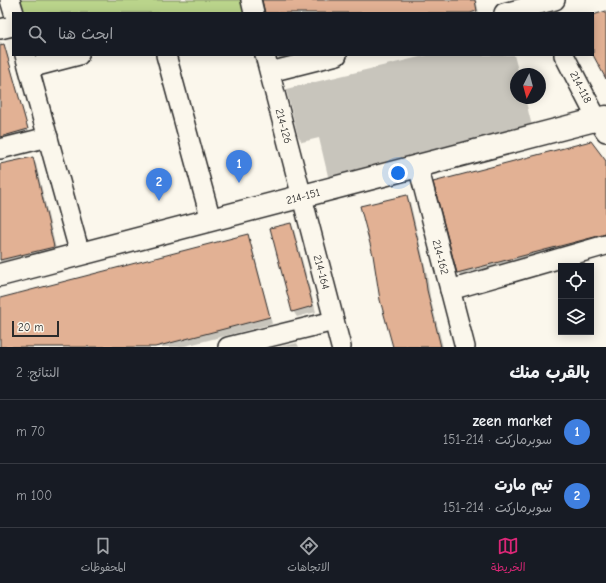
<!DOCTYPE html>
<html lang="ar">
<meta charset="utf-8">
<style>
body{margin:0;font-family:"Comic Neue","Playpen Sans Arabic",sans-serif;background:#20242c;color:#f1f3f6;direction:rtl}
.controls{position:absolute;right:12px;bottom:12px;display:grid;overflow:hidden;border-radius:0px;box-shadow:0 2px 10px #0003}
.controls button{width:36px;height:36px;display:grid;place-items:center;padding:0;border:0;border-bottom:1px solid #363941;background:#171b24;color:#f1f3f6;font:20px sans-serif}
.compass{position:absolute;left:510px;top:68px;width:36px;height:36px;border-radius:50%;background:#171b24;box-shadow:0 2px 10px #0003;rotate:186deg}
.scale{position:absolute;left:12px;bottom:10px;width:47px;box-sizing:border-box;padding-left:4px;border:2px solid #2b2b2b;border-top:0;font-size:11px;line-height:14px;white-space:nowrap;color:#2b2b2b;-webkit-text-stroke:3px #fbf7ec;paint-order:stroke}
.you{position:absolute;left:398px;top:173px;width:14px;height:14px;margin:-10px;border:3px solid #fff;border-radius:50%;background:#1a73e8;box-shadow:0 0 0 6px #1a73e833}
.badge{display:grid;place-items:center;width:26px;height:26px;border-radius:50%;background:#db2777;color:#fff;font-size:13px;font-weight:700}
.pin{position:absolute;translate:-50% -33px;filter:drop-shadow(0 1px 2px #0008)}
.pin::after{content:'';position:absolute;top:21px;width:14px;height:12px;background:inherit;clip-path:polygon(0 0,100% 0,50% 100%)}
.list{margin:0;padding:0;list-style:none}
h2{display:flex;justify-content:space-between;align-items:center;height:52px;margin:0;padding:0 16px;font-size:17px}
h2 small{font-size:13px;font-weight:400;color:#9ea1a6}
.list li{display:grid;grid-template-columns:26px 1fr auto;gap:12px;align-items:center;box-sizing:border-box;height:64px;padding:0 16px;border-top:1px solid #363941}
.list b{display:block;font-size:15px;white-space:nowrap}
.list p{margin:0;font-size:13px;white-space:nowrap;color:#9ea1a6}
.list em{font-size:13px;font-style:normal;color:#9ea1a6}
.icon{flex:none;width:22px;height:22px;fill:none;stroke:currentColor;stroke-width:2;stroke-linecap:round;stroke-linejoin:round}
.map{position:relative;flex:none;width:606px;height:347px;overflow:hidden;direction:ltr}
.search{position:absolute;background:#171b24;box-shadow:0 2px 10px #0003;left:12px;right:12px;top:12px;height:44px;display:flex;align-items:center;gap:10px;box-sizing:border-box;padding:0 14px;border-radius:0px;color:#9ea1a6;font-size:15px}
.sheet{height:180px;background:#171b24}
nav{display:flex;justify-content:space-around;align-items:center;box-sizing:border-box;height:56px;border-top:1px solid #363941;background:#171b24;font-size:11px;color:#9ea1a6}
nav a{display:grid;justify-items:center;gap:2px}
nav .on{color:#db2777}
.map>svg:first-child{display:block}
</style>
<div class="map">
<svg width="606" height="347" viewBox="0 0 606 347">
<rect width="100%" height="100%" fill="#fbf7ec"/>
<filter id="ink" filterUnits="userSpaceOnUse"><feTurbulence type="fractalNoise" baseFrequency=".025" numOctaves="2"/><feDisplacementMap in="SourceGraphic" scale="8" xChannelSelector="R" yChannelSelector="G"/><feConvolveMatrix kernelMatrix="1 2 1 2 8 2 1 2 1" color-interpolation-filters="sRGB"/></filter>
<g filter="url(#ink)">
<path fill="#bad48b" stroke="#72805b" d="M 10,0 L 251,0 L 254,10 L 244,13 L 14,13 Z"/>
<g fill="#0003">
<path d="M 263,0 L 476,0 L 479,13 L 265,13 Z"/>
<path d="M 0,41 L 5,47 L 30,135 L 0,144 Z"/>
<path d="M 277,55 L 319,55 L 282,64 Z"/>
<path d="M 428,55 L 514,55 L 519,74 L 516,74 L 516,98 L 525,98 L 533,130 L 332,182 L 328,176 L 319,138 L 302,142 L 298,136 L 286,89 Z"/>
<path d="M 32,158 L 36,164 L 57,253 L 0,266 L 0,165 Z"/>
<path d="M 606,162 L 606,241 L 462,278 L 458,272 Z"/>
<path d="M 407,196 L 410,202 L 427,274 L 430,297 L 443,347 L 394,347 Z"/>
<path d="M 291,224 L 294,230 L 316,312 L 297,317 L 293,311 Z"/>
<path d="M 247,236 L 251,242 L 272,324 L 181,347 L 0,347 L 0,299 Z"/>
<path d="M 297,343 L 299,347 L 278,347 Z"/>
</g>
<g fill="#e2b194" stroke="#2b2b2b">
<path d="M 262,0 L 475,0 L 477,11 L 470,13 L 265,13 Z"/>
<path d="M 606,11 L 606,79 L 593,55 L 593,15 Z"/>
<path d="M 4,44 L 28,129 L 0,137 L 0,45 Z"/>
<path d="M 591,141 L 606,161 L 606,234 L 457,273 L 433,182 Z"/>
<path d="M 33,157 L 54,247 L 0,260 L 0,164 Z"/>
<path d="M 407,195 L 424,267 L 427,290 L 441,347 L 393,347 L 380,300 L 373,255 L 360,206 Z"/>
<path d="M 291,223 L 313,306 L 292,312 L 270,228 Z"/>
<path d="M 248,234 L 270,317 L 155,347 L 0,347 L 0,298 Z"/>
</g>
<g fill="none" stroke-linecap="round" stroke-linejoin="round">
<defs>
<g id="minor">
<path d="M 10,0 L 14,13"/>
<path d="M 251,0 L 254,13"/>
<path d="M 504,13 L 555,0"/>
<path d="M 0,29 L 13,26"/>
<path d="M 25,55 L 80,254"/>
<path d="M 166,55 L 211,220"/>
<path d="M 265,55 L 341,347"/>
<path d="M 564,55 L 597,119 L 606,132"/>
<path d="M 29,68 L 79,55"/>
<path d="M 270,72 L 337,55"/>
<path d="M 0,149 L 48,137"/>
<path d="M 418,166 L 465,347"/>
<path d="M 450,290 L 606,245"/>
<path d="M 228,347 L 334,321"/>
</g>
<path id="tertiary" d="M 0,275 L 606,117"/>
</defs>
<use href="#minor" stroke="#2b2b2b" stroke-width="22"/>
<use href="#tertiary" stroke="#2b2b2b" stroke-width="25"/>
<use href="#minor" stroke="#fbf7ec" stroke-width="19"/>
<use href="#tertiary" stroke="#fbf7ec" stroke-width="22"/>
</g>
</g>
<g text-anchor="middle" stroke-width="3" stroke-linejoin="round" paint-order="stroke">
<g font-size="11" fill="#2b2b2b" stroke="#fbf7ec">
<text transform="translate(581 87) rotate(63)" y="4">214-118</text>
<text transform="translate(284 126) rotate(75)" y="4">214-126</text>
<text transform="translate(303 196) rotate(-15)" y="4">214-151</text>
<text transform="translate(441 257) rotate(75)" y="4">214-162</text>
<text transform="translate(322 272) rotate(75)" y="4">214-164</text>
</g>
</g>
</svg>
<div class="controls">
<button><svg class="icon" aria-label="locate" viewBox="0 0 24 24"><circle cx="12" cy="12" r="6"/><path d="M12 2v4M12 18v4M2 12h4M18 12h4"/></svg></button>
<button><svg class="icon" aria-label="layers" viewBox="0 0 24 24"><path d="M12 4l9 5-9 5-9-5zM3 14l9 5 9-5"/></svg></button>
</div>
<svg class="compass" viewBox="-18 -18 36 36"><path d="M0-13l5 13h-10z" fill="#e53935"/><path d="M0 13l5-13h-10z" fill="#9ea1a6"/></svg>
<div class="scale">20 m</div>
<div class="you"></div>
<div class="pin badge" style="left:239px;top:183px;background:#3f7fe0">1</div>
<div class="pin badge" style="left:159px;top:201px;background:#3f7fe0">2</div>
<div class="search"><svg class="icon" aria-label="search" viewBox="0 0 24 24"><circle cx="10" cy="10" r="6"/><path d="M15 15l6 6"/></svg>ابحث هنا</div>
</div>
<section class="sheet">
<h2>بالقرب منك<small>النتائج: 2</small></h2>
<ul class="list">
<li><span class="badge" style="background:#3f7fe0">1</span><div><b>zeen market</b><p>سوبرماركت · 214-151</p></div><em>70 m</em></li>
<li><span class="badge" style="background:#3f7fe0">2</span><div><b>تيم مارت</b><p>سوبرماركت · 214-151</p></div><em>100 m</em></li>
</ul>
</section>
<nav>
<a class="on"><svg class="icon" aria-label="map" viewBox="0 0 24 24"><path d="M3 6l6-2 6 2 6-2v14l-6 2-6-2-6 2zM9 4v14M15 6v14"/></svg>الخريطة</a>
<a><svg class="icon" aria-label="directions" viewBox="0 0 24 24"><path d="M12 3l9 9-9 9-9-9zM9 14v-3h6M13 9l2 2-2 2"/></svg>الاتجاهات</a>
<a><svg class="icon" aria-label="saved" viewBox="0 0 24 24"><path d="M7 4h10v16l-5-4-5 4z"/></svg>المحفوظات</a>
</nav>
